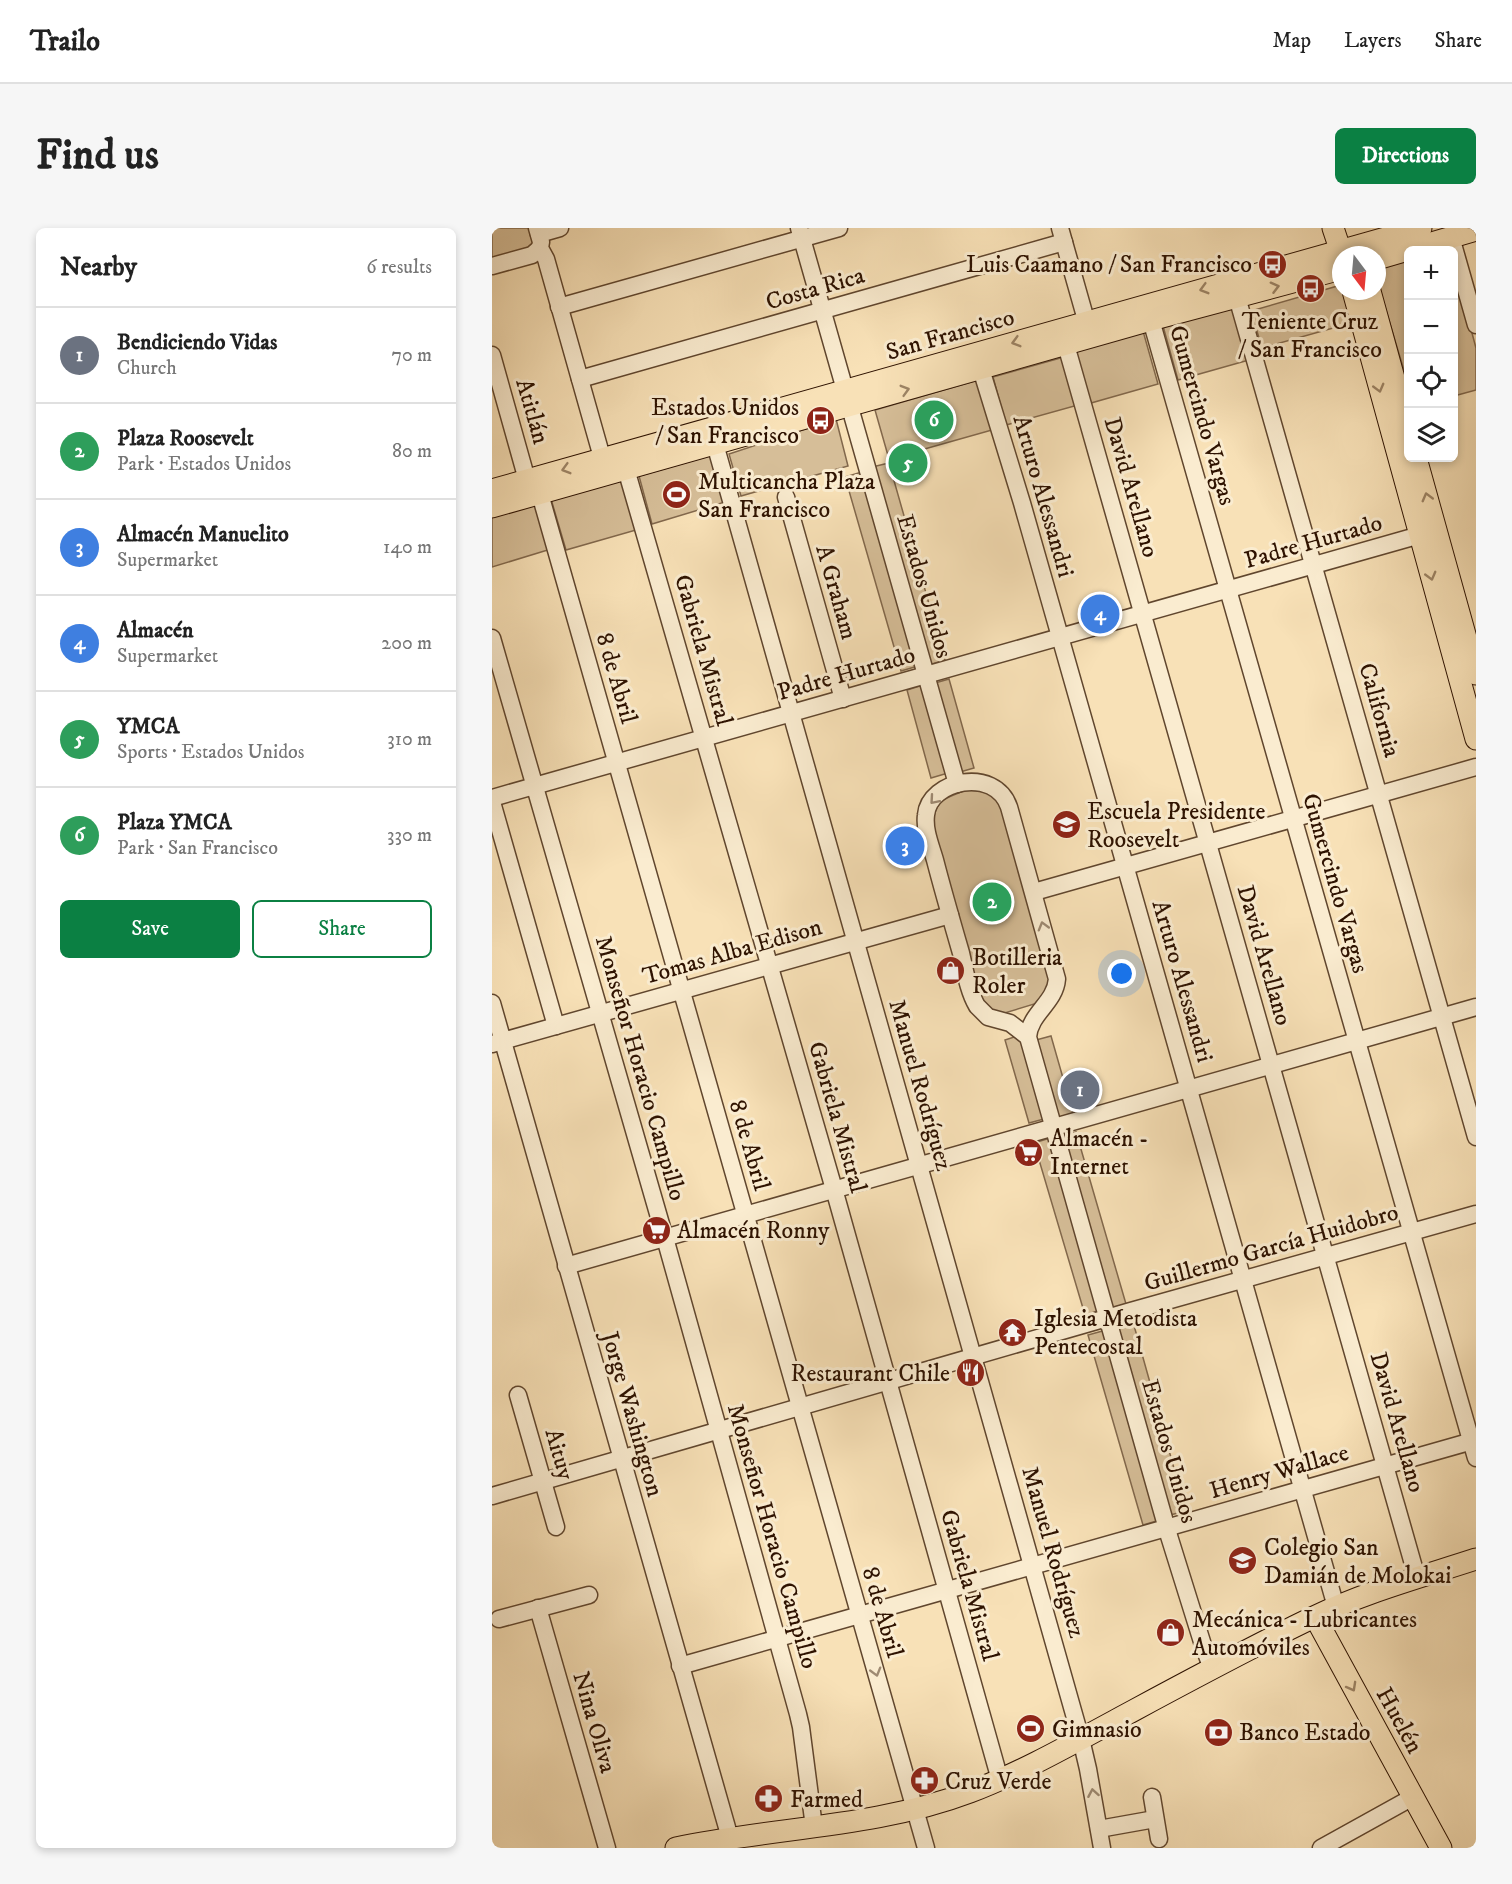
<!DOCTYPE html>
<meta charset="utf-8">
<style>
body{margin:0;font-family:"IM FELL DW Pica",serif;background:#f6f6f6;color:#222}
.controls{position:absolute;right:18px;top:18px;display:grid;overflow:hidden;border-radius:9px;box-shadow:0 3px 9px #0003}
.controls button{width:54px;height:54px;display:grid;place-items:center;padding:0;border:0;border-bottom:2px solid #e0e0e0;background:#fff;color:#222;font:30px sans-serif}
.compass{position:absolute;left:840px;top:18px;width:54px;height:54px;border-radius:50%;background:#fff;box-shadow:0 3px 9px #0003;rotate:164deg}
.you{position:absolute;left:630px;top:746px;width:21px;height:21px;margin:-15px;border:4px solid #fff;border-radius:50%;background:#1a73e8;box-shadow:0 0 0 9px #1a73e833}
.badge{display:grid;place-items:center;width:39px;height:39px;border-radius:50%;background:#0b8043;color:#fff;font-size:20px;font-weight:700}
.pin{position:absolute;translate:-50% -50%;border:3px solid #fff;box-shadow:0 2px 6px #0006}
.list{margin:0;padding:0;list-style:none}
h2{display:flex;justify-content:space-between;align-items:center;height:78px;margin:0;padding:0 24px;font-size:26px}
h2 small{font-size:20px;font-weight:400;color:#767676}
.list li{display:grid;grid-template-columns:39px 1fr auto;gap:18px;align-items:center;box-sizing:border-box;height:96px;padding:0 24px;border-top:2px solid #e0e0e0}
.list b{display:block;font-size:22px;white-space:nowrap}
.list p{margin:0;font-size:20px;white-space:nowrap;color:#767676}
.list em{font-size:20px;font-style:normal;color:#767676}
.actions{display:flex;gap:12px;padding:18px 24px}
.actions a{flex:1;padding:14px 0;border:2px solid #0b8043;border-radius:9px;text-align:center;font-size:21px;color:#0b8043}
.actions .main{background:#0b8043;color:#fff}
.icon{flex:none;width:33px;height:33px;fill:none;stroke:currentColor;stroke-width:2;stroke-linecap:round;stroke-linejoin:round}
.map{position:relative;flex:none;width:984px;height:1620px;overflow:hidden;border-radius:9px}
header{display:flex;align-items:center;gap:36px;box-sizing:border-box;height:84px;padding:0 30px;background:#fff;border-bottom:2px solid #e0e0e0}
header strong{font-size:28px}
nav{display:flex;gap:33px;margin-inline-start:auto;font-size:21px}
.intro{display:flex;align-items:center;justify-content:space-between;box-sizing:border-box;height:144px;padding:0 36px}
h1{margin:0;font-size:42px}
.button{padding:15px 27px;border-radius:9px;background:#0b8043;color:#fff;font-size:21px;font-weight:700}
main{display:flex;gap:36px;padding:0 36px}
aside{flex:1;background:#fff;border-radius:9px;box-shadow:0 3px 9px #0003}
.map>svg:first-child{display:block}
</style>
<header>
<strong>Trailo</strong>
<nav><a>Map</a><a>Layers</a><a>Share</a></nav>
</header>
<div class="intro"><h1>Find us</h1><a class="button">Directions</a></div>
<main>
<aside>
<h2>Nearby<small>6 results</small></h2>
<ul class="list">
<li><span class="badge" style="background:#6b7280">1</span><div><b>Bendiciendo Vidas</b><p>Church</p></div><em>70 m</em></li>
<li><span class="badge" style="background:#2e9e5b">2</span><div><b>Plaza Roosevelt</b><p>Park · Estados Unidos</p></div><em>80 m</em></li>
<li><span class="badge" style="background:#3f7fe0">3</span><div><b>Almacén Manuelito</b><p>Supermarket</p></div><em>140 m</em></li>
<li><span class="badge" style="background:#3f7fe0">4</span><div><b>Almacén</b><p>Supermarket</p></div><em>200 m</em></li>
<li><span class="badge" style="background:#2e9e5b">5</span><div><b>YMCA</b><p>Sports · Estados Unidos</p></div><em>310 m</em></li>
<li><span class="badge" style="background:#2e9e5b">6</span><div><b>Plaza YMCA</b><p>Park · San Francisco</p></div><em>330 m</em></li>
</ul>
<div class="actions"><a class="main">Save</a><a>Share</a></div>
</aside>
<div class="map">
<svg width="984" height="1620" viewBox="0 0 984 1620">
<rect width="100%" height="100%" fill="#f8e1b7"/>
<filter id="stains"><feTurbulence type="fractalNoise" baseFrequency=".00333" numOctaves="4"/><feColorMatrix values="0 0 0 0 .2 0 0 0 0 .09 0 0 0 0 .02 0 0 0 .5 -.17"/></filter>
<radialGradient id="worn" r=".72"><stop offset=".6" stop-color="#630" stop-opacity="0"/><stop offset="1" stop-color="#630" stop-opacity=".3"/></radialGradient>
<g fill="#d6be98" stroke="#82684c" stroke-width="1.5">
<path d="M 0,0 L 39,0 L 43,12 L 40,20 L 0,31 Z"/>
<path d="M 916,31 L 916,156 L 885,52 L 885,40 Z"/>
<path d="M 962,38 L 984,120 L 984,162 L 962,168 Z"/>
<path d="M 849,57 L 859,95 L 770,120 L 759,83 Z"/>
<path d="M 742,79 L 757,132 L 686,152 L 671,98 Z"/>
<path d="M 651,103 L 666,156 L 599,175 L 583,122 Z"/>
<path d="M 572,129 L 586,177 L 514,197 L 501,149 Z"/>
<path d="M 486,152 L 500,202 L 397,231 L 383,182 Z"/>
<path d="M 344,191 L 356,238 L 249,268 L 237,226 Z"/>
<path d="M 220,227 L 233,274 L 160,296 L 147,248 Z"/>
<path d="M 397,235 L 453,432 L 437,437 L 380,239 Z"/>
<path d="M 370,244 L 426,438 L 409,443 L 353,249 Z"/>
<path d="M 129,251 L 144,302 L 74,322 L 59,271 Z"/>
<path d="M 46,275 L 59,321 L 0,339 L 0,288 Z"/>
<path d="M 457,451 L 482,540 L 468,544 L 443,455 Z"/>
<path d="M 431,457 L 456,545 L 439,550 L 415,462 Z"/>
<path d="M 474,562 L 501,564 L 511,575 L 560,752 L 549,774 L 506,787 L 490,776 L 440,597 C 445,570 450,572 474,562 Z"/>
<path d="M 528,807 L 552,891 L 537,895 L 513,812 Z"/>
<path d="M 559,808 L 581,885 L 565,890 L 544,812 Z"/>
<path d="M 584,904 L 634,1076 L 620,1080 L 570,908 Z"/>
<path d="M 558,910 L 609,1082 L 593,1087 L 542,915 Z"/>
<path d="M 641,1094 L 694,1283 L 678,1287 L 625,1099 Z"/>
<path d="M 614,1102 L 668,1292 L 651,1297 L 596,1107 Z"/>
</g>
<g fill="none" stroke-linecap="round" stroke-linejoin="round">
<defs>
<g id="minor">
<path d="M 45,0 L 49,14 L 48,20 L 54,31 L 113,240"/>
<path d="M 307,0 L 465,556"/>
<path d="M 568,0 L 598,106"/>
<path d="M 47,6 L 68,0"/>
<path d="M 959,9 L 984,97"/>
<path d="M 0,38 L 40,27 L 48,20"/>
<path d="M 745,69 L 984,909"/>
<path d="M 67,79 L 347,0"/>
<path d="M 659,92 L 984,1230"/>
<path d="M 574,117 L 925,1350"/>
<path d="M 0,127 L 35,252"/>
<path d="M 489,141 L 530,275 L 844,1379"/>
<path d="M 88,151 L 572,14"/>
<path d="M 223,216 L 589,1511 L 596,1541 L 610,1620"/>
<path d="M 134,241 L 342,961 L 508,1552"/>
<path d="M 48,266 L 434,1620"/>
<path d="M 294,269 L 351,471"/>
<path d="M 0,410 L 173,1010 L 306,1486 L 309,1499 L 322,1599"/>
<path d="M 0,570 L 928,307"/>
<path d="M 0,574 L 64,798"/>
<path d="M 542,664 L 984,539"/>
<path d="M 0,775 L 238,1610"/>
<path d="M 536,809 L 518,795 L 496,789 L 485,778 C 476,763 473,742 469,725 C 460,694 451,663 443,632 C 439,618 432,602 434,587 C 437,552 503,538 517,579 L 565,751 C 563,775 538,785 536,809 L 677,1308 L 711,1417 L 720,1441"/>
<path d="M 0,816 L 458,687"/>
<path d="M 74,1038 L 984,779"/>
<path d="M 26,1167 L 64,1299"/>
<path d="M 0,1268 L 639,1083 L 984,986"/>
<path d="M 46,1380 L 115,1620"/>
<path d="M 7,1391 L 97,1367"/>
<path d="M 188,1438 L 984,1212"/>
<path d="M 660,1569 L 667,1611"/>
<path d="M 607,1601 L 663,1591"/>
<path d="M 829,1620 L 921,1569"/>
</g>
<g id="major">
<path d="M 841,0 L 850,27"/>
<path d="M 885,31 L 984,2"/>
<path d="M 861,63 L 984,511"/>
<path d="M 878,63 L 916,201"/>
<path d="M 924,230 L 984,446"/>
<path d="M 0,262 L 929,0"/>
<path d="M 0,279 L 659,92 L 849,41"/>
<path d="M 823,1389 L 949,1620"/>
<path d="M 184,1620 C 281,1599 383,1600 478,1564 C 528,1545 576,1518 624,1492 C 689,1457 755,1421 822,1389 C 873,1364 929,1349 984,1331"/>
</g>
</defs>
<use href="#minor" stroke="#60462e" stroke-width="19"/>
<use href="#major" stroke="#2e1200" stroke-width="23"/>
<use href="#minor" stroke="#faecd0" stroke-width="16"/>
<use href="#major" stroke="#f8e1b7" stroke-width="21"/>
</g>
<defs><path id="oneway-chevron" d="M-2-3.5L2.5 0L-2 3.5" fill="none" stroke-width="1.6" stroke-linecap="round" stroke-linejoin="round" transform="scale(1.5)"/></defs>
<g stroke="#9d8465">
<use href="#oneway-chevron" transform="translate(783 59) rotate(-15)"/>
<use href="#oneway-chevron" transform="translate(712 61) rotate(164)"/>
<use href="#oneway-chevron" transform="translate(524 114) rotate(164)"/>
<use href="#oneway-chevron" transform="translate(887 160) rotate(75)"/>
<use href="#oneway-chevron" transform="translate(413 162) rotate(-16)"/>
<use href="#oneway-chevron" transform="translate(74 241) rotate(164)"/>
<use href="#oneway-chevron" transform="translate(935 269) rotate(-105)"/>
<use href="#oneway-chevron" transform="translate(939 348) rotate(75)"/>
<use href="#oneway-chevron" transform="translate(860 1459) rotate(61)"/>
</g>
<g stroke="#9e8a72">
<use href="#oneway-chevron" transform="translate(442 572) rotate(131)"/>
<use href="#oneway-chevron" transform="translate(551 698) rotate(-106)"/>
<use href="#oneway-chevron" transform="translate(384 1444) rotate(74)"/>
<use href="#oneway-chevron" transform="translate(601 1565) rotate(-100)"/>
</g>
<defs>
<symbol id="bus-disc" viewBox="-11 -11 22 22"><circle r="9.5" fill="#8f2418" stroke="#faecd0"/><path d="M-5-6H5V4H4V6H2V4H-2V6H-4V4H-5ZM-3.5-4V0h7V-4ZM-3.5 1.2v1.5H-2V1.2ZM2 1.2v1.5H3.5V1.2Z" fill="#fff"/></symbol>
<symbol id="stadium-disc" viewBox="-11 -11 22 22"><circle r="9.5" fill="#8f2418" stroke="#faecd0"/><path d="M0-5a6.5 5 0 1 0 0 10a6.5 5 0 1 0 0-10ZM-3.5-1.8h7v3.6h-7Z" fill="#fff"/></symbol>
<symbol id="school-disc" viewBox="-11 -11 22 22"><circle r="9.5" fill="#8f2418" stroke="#faecd0"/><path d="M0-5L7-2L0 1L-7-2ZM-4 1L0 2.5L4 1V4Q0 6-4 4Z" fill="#fff"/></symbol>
<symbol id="shop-disc" viewBox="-11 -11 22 22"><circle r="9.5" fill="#8f2418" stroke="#faecd0"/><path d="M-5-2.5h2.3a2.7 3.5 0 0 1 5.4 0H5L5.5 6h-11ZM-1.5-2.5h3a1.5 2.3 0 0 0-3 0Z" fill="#fff"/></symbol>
<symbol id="supermarket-disc" viewBox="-11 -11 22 22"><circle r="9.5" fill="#8f2418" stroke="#faecd0"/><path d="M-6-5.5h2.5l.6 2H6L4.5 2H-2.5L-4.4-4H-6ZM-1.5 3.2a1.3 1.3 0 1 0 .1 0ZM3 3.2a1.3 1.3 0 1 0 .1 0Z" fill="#fff"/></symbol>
<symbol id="temple-disc" viewBox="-11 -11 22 22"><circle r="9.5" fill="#8f2418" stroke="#faecd0"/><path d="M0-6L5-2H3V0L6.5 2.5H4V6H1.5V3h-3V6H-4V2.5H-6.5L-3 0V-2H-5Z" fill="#fff"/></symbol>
<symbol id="restaurant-disc" viewBox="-11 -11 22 22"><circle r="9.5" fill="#8f2418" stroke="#faecd0"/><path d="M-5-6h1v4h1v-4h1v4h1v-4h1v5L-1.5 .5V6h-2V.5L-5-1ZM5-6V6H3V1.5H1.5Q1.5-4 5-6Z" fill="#fff"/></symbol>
<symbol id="bank-disc" viewBox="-11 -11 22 22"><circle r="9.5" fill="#8f2418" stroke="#faecd0"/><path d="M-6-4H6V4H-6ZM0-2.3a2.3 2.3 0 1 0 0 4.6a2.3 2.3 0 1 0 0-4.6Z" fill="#fff"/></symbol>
<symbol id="pharmacy-disc" viewBox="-11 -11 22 22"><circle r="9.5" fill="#8f2418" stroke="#faecd0"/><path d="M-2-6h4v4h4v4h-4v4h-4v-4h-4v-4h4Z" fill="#fff"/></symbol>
</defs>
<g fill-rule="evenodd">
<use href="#bus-disc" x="764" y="20" width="33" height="33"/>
<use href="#bus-disc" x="802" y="44" width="33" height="33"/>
<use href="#bus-disc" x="312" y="176" width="33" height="33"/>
<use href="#stadium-disc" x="168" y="250" width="33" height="33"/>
<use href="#school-disc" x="558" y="580" width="33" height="33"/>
<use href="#shop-disc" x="442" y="726" width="33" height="33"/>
<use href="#supermarket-disc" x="520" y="908" width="33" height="33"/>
<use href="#supermarket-disc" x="148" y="986" width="33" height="33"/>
<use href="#temple-disc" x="504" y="1088" width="33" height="33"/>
<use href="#restaurant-disc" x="462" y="1128" width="33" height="33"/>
<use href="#school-disc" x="734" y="1316" width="33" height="33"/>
<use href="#shop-disc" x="662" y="1388" width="33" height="33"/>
<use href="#stadium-disc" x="522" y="1484" width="33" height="33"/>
<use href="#bank-disc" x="710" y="1488" width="33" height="33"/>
<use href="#pharmacy-disc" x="416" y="1536" width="33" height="33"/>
<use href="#pharmacy-disc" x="260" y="1554" width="33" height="33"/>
</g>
<g text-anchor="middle" stroke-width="6" stroke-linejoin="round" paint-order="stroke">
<g font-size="24" fill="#2e1200" stroke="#faecd0" text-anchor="start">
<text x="760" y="44" text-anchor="end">Luis Caamano / San Francisco</text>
<text x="818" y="101" text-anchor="middle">Teniente Cruz<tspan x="818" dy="28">/ San Francisco</tspan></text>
<text x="307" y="187" text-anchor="end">Estados Unidos<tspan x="307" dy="28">/ San Francisco</tspan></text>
<text x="206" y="261">Multicancha Plaza<tspan x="206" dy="28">San Francisco</tspan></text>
<text x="595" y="591">Escuela Presidente<tspan x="595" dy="28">Roosevelt</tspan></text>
<text x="480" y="737">Botilleria<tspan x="480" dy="28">Roler</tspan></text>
<text x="558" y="918">Almacén -<tspan x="558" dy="28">Internet</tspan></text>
<text x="185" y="1010">Almacén Ronny</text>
<text x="542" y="1098">Iglesia Metodista<tspan x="542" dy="28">Pentecostal</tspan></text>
<text x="458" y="1153" text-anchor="end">Restaurant Chile</text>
<text x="772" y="1327">Colegio San<tspan x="772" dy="28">Damián de Molokai</tspan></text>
<text x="700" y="1399">Mecánica - Lubricantes<tspan x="700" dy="28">Automóviles</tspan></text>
<text x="560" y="1509">Gimnasio</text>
<text x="747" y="1512">Banco Estado</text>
<text x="453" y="1561">Cruz Verde</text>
<text x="298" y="1579">Farmed</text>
</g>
<g font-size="24" fill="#2e1200" stroke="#faecd0">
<text transform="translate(323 60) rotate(-16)" y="8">Costa Rica</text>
<text transform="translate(458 106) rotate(-16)" y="8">San Francisco</text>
<text transform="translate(41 183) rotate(74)" y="8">Atitlán</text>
<text transform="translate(711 187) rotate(74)" y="8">Gumercindo Vargas</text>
<text transform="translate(640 259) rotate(74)" y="8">David Arellano</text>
<text transform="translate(552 268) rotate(74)" y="8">Arturo Alessandri</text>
<text transform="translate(821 313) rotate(-16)" y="8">Padre Hurtado</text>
<text transform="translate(433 358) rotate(74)" y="8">Estados Unidos</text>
<text transform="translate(345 364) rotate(74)" y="8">A Graham</text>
<text transform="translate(212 422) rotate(74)" y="8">Gabriela Mistral</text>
<text transform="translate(354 445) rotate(-16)" y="8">Padre Hurtado</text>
<text transform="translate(125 450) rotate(74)" y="8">8 de Abril</text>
<text transform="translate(888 482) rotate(74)" y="8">California</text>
<text transform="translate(844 655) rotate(74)" y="8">Gumercindo Vargas</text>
<text transform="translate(240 723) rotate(-16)" y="8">Tomas Alba Edison</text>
<text transform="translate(773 727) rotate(74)" y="8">David Arellano</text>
<text transform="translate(691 753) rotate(74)" y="8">Arturo Alessandri</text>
<text transform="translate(149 840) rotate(74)" y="8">Monseñor Horacio Campillo</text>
<text transform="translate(429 857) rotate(74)" y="8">Manuel Rodríguez</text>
<text transform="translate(346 889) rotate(74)" y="8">Gabriela Mistral</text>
<text transform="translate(258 917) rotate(74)" y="8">8 de Abril</text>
<text transform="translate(779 1019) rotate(-16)" y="8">Guillermo García Huidobro</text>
<text transform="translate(141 1186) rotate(74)" y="8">Jorge Washington</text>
<text transform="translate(906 1194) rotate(74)" y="8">David Arellano</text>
<text transform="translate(678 1223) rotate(74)" y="8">Estados Unidos</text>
<text transform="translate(68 1226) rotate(74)" y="8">Aituy</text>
<text transform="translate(787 1243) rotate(-16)" y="8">Henry Wallace</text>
<text transform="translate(281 1308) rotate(74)" y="8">Monseñor Horacio Campillo</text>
<text transform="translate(562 1324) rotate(74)" y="8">Manuel Rodríguez</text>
<text transform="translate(478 1357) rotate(74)" y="8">Gabriela Mistral</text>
<text transform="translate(391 1384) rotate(74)" y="8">8 de Abril</text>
<text transform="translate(908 1492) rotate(61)" y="8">Huelén</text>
<text transform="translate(103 1494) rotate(74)" y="8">Nina Oliva</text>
</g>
</g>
<rect width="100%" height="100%" filter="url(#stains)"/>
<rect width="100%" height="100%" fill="url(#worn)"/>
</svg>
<div class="controls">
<button>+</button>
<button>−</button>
<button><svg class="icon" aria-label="locate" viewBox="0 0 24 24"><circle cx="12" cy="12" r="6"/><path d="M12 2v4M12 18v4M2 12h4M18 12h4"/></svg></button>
<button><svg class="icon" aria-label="layers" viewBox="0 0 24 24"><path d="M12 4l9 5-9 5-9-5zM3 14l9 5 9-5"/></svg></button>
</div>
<svg class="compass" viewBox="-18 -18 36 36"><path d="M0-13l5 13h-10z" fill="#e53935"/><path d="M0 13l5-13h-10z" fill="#767676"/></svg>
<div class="you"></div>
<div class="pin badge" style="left:588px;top:862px;background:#6b7280">1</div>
<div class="pin badge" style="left:500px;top:674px;background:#2e9e5b">2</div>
<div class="pin badge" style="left:413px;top:618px;background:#3f7fe0">3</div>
<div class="pin badge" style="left:608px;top:386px;background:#3f7fe0">4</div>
<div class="pin badge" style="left:416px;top:235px;background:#2e9e5b">5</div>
<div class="pin badge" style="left:442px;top:192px;background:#2e9e5b">6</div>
</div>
</main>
